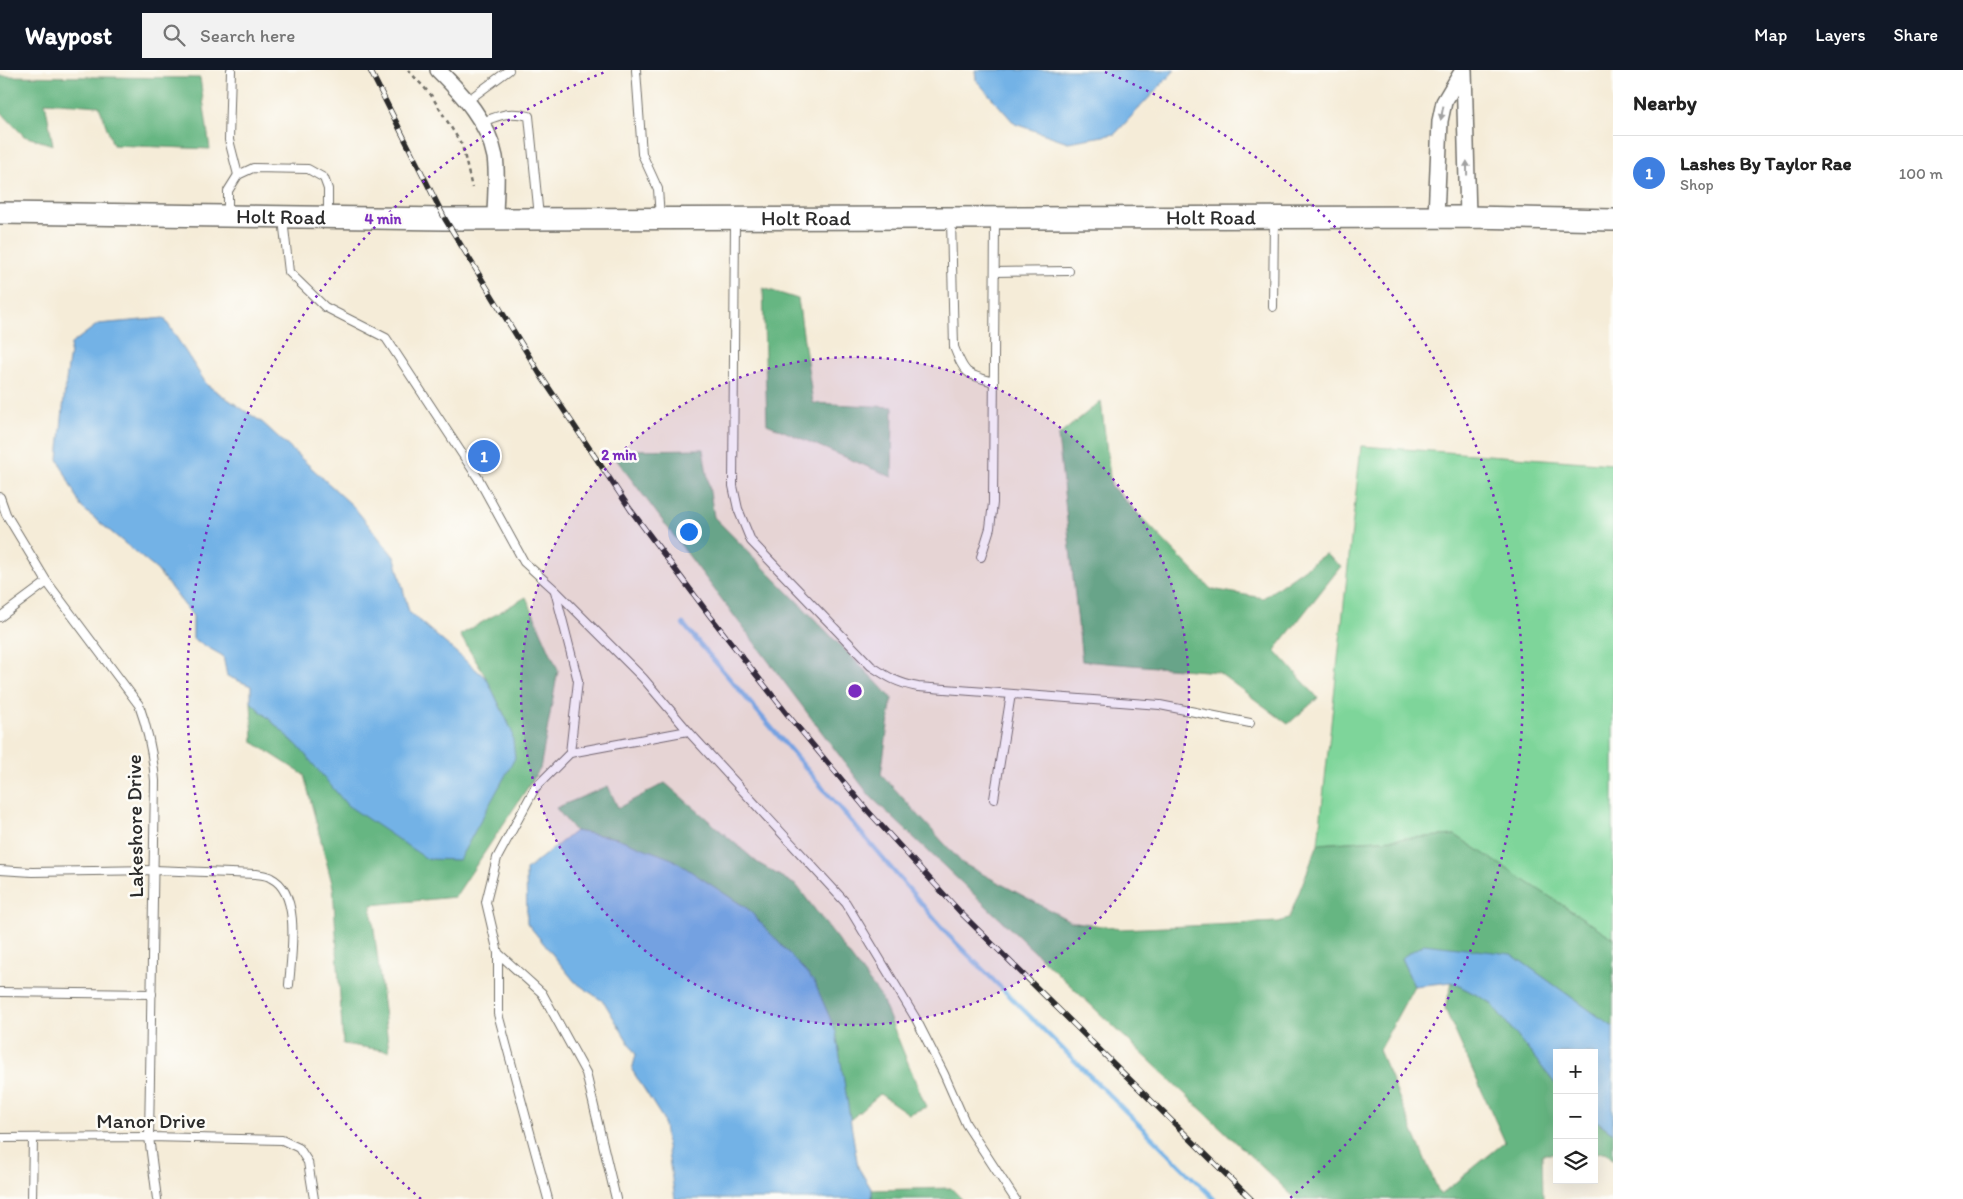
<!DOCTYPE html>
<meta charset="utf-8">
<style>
body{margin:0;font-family:Itim,sans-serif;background:#f2f2f2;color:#222}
.controls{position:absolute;right:15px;bottom:15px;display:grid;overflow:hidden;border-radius:0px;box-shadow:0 5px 20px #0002}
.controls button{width:45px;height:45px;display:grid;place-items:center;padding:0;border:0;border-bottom:1px solid #e0e0e0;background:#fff;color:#222;font:25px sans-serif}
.you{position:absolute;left:688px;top:461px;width:18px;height:18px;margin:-12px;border:4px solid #fff;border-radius:50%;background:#1a73e8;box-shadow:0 0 0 8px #1a73e833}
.badge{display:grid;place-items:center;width:32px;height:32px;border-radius:50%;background:#111827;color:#fff;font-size:16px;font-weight:700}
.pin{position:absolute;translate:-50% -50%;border:2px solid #fff;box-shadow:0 1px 5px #0006}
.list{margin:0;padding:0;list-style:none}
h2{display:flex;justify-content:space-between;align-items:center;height:65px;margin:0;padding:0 20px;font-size:21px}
h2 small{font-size:16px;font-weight:400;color:#767676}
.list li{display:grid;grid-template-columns:32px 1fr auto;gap:15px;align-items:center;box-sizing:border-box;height:75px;padding:0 20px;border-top:1px solid #e0e0e0}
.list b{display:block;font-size:19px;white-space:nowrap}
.list p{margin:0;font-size:16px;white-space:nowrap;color:#767676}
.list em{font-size:16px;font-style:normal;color:#767676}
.icon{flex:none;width:28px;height:28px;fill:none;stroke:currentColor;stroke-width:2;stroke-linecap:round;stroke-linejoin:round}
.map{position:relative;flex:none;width:1613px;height:1129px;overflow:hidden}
header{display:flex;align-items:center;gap:30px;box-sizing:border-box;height:70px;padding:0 25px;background:#111827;color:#fff}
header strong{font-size:24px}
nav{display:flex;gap:28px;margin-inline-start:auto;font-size:18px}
.search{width:350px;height:45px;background:#f2f2f2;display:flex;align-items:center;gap:12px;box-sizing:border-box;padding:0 18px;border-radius:0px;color:#767676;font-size:19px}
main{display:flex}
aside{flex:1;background:#fff}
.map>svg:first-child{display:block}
</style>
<header>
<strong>Waypost</strong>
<div class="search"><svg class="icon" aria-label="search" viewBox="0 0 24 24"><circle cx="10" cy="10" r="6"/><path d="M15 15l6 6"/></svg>Search here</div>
<nav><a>Map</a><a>Layers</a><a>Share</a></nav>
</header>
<main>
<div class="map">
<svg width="1613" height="1129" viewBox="0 0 1613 1129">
<rect width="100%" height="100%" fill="#fdfcf7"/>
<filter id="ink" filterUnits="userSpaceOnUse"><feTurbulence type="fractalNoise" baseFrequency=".02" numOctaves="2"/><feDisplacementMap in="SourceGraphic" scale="10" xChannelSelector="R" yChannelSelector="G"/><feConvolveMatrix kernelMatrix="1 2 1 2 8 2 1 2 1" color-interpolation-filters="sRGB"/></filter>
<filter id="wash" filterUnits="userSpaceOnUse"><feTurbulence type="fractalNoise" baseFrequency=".0096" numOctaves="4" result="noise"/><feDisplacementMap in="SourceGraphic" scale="20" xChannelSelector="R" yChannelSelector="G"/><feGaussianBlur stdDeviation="1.12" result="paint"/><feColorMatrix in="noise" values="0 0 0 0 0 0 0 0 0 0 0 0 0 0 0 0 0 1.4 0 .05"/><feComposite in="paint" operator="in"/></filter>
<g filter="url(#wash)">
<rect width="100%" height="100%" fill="#f5ecd8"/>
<path fill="#7ed59a" stroke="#548062" d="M 1361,376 L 1613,394 L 1613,868 L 1455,765 L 1318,774 Z"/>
<g fill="#66b682" stroke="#487056">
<path d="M 0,6 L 200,8 L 210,79 L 113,75 L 99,36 L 45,32 L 53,75 L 24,66 L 0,41 Z"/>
<path d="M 763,218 L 798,229 L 813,333 L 893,337 L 892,407 L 767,354 Z"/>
<path d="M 1101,331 L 1111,416 L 1211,519 L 1263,528 L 1325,484 L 1341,496 L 1275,580 L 1318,628 L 1288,654 L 1218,602 L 1082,591 L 1058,366 Z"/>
<path d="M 703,379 L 714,447 L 892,628 L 881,704 L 962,793 L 1070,851 L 1120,859 L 1279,852 L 1289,848 L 1318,774 L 1455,765 L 1613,868 L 1613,957 L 1511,884 L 1401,888 L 1414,916 L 1379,980 L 1440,1125 L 1505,1072 L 1445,939 L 1452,912 L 1490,932 L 1557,1016 L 1557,1084 L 1542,1084 L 1543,1129 L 1296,1129 L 870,726 L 613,385 L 631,380 Z"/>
<path d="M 526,527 L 558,600 L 540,699 L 455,827 L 371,835 L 389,981 L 343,974 L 333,817 L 304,705 L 253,672 L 251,632 L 298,676 L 512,661 L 487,609 L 460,565 Z"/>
<path d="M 665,713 L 758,793 L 797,816 L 881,927 L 926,1037 L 909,1044 L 880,1024 L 850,1050 L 836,962 L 617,768 L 575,761 L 556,738 L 608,716 L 618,738 Z"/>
<path d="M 1594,1049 L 1613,1063 L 1613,1090 L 1606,1082 L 1594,1083 Z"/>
<path d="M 951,1118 L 962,1129 L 872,1129 L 872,1120 Z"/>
</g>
<g fill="#73b2e6" stroke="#4f6e88">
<path d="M 975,0 L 1175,0 L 1115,64 L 1068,72 L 1015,54 L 976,10 Z"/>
<path d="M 164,248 L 207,315 L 263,353 L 354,437 L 395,488 L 409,542 L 487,609 L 512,661 L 515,688 L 459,790 L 427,789 L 347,735 L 298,676 L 251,632 L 251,616 L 227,606 L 223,586 L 193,569 L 193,546 L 157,500 L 81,437 L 58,389 L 65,318 L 71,274 L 98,254 Z"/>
<path d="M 575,761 L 617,768 L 672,789 L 748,839 L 814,911 L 836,962 L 858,1097 L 872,1120 L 872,1129 L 675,1129 L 663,1049 L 632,1000 L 636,985 L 604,932 L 575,912 L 527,853 L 526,800 Z"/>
<path d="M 1424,874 L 1511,884 L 1613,957 L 1613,1063 L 1594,1049 L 1594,983 L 1557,983 L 1557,1016 L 1490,932 L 1452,912 L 1414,916 L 1401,888 Z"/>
</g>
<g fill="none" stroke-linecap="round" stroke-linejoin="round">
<path stroke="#73b2e6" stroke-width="4.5" d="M 683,554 L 948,865 L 1214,1129"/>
</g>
</g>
<g filter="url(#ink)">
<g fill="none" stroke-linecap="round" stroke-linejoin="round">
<defs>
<g id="lane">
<path d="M 231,0 L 229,70 L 238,105"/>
<path d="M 636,0 L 642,84 L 658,119 L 660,147"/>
<path d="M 467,31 L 509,0"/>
<path d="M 482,52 C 500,45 509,41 529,46 L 539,147"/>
<path d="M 228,144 L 228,121 L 238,105 L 253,98 L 308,99 L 324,108 L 328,119 L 328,147"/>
<path d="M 283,149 L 289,202 L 325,237 L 386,268 L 478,408 L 524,492 L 555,520 L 643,608 L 688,661 L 846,833 L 916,949 L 944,1004 L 966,1054 L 1015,1129"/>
<path d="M 951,150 L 954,277 C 965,305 966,304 994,312"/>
<path d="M 735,151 L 733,416 L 738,439 L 751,471 L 871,596 C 888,607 897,613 918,617 L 1160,635 L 1250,653"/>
<path d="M 995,202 L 1069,201"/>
<path d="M 1273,237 L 1274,149"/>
<path d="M 0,427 L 6,444 L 47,512 L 139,635 C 148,660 153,684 155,711 L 149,1067 L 157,1129"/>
<path d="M 981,487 L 990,458 L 993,433 L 995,150"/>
<path d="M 555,521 L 578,611 L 570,683"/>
<path d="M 0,547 L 47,512"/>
<path d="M 994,729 L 1011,624"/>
<path d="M 0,800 L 32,802 L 154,800 L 256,804 C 261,805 267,805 271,808 C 302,823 291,887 289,915"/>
<path d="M 498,883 L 498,944 L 548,1129"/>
<path d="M 0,922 L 152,924"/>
<path d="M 0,1068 L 149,1067 L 282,1070 L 299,1078 L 308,1092 L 314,1129"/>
<path d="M 32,1129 L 33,1068"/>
<path d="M 616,1129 L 586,1003 L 542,923 L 498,883 L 486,832 L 497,788 L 535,718 L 570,683 L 688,661"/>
</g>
<g id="street">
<path d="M 438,0 C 463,25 488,51 495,87 C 498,106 495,129 495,149"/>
<path d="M 1464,0 L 1468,147"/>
<path d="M 1436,147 L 1440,51 L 1444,32 L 1463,0"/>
</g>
<g id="secondary">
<path id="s1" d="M 0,143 L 445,149 L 1468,147 L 1613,150"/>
</g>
</defs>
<use href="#lane" stroke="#726f68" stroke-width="10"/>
<use href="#street" stroke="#726f68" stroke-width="18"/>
<use href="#secondary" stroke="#726f68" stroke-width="24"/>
<path stroke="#726f68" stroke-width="2.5" stroke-dasharray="4 4" stroke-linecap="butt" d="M 408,0 L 431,25 L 462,75 L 472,118"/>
<use href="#lane" stroke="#fff" stroke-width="8"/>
<use href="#street" stroke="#fff" stroke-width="15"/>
<use href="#secondary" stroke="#fff" stroke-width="21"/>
<defs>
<path id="rail" d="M 370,0 L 445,149 L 543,309 L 630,439 L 710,546 L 787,644 L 867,740 L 962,844 L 1251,1129"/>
</defs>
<use href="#rail" stroke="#2b2b2b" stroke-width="5.5"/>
<use href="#rail" stroke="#fdfcf7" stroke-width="4" stroke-dasharray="11" stroke-linecap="butt"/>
</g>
<defs><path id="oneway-solid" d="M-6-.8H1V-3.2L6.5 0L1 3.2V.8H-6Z" transform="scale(1.25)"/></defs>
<g fill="#a0a0a0">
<use href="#oneway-solid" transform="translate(1442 43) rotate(101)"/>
<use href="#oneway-solid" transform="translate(1467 98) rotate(-91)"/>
</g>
</g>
<circle cx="855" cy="621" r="334" fill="#7b2cbf" fill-opacity=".12"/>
<g fill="none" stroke="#7b2cbf" stroke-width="2.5" stroke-dasharray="2.5 5">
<circle cx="855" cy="621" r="334"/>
<path d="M421 1129A668 668 0 0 1 605 2M1105 2A668 668 0 0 1 1289 1129"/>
</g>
<g text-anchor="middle" stroke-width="5" stroke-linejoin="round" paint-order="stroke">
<g font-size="21" fill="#2b2b2b" stroke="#fdfcf7">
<text dy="7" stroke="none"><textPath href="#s1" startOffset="1211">Holt Road</textPath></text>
<text dy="7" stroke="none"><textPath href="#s1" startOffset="281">Holt Road</textPath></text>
<text dy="7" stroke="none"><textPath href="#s1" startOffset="806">Holt Road</textPath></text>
<text transform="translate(135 756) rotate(-91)" y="7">Lakeshore Drive</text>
<text x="151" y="1058">Manor Drive</text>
</g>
</g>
<circle cx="855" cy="621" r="8" fill="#7b2cbf" stroke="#fdfcf7" stroke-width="2.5"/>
<g font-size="15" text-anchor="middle" font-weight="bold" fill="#7b2cbf" stroke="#fdfcf7" stroke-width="5" stroke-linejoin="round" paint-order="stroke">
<text x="383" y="154">4 min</text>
<text x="619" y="390">2 min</text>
</g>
</svg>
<div class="controls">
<button>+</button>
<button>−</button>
<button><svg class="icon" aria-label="layers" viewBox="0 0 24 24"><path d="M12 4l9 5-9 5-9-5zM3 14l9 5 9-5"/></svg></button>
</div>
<div class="you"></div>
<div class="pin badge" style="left:484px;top:386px;background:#3f7fe0">1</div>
</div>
<aside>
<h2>Nearby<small></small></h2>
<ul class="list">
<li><span class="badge" style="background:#3f7fe0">1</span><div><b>Lashes By Taylor Rae</b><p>Shop</p></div><em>100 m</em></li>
</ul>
</aside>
</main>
